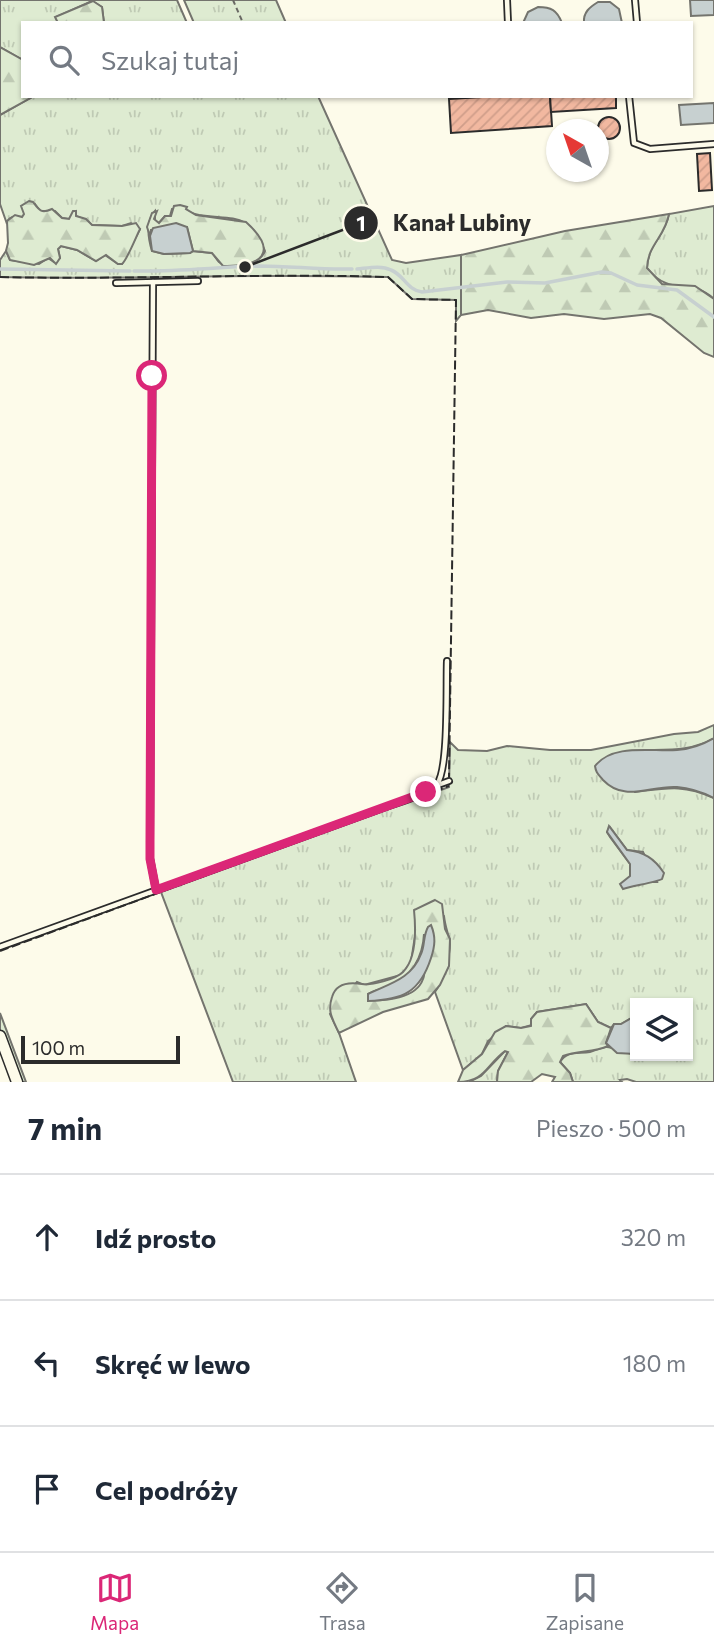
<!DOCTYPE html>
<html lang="pl">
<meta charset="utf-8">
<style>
body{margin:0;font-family:Commissioner,sans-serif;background:#f2f2f3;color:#1f2937}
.controls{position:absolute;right:21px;bottom:21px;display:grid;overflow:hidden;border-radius:0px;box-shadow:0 2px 5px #0004}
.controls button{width:63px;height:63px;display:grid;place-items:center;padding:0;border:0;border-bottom:2px solid #e0e1e3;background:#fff;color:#1f2937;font:35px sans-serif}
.compass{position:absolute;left:546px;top:119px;width:63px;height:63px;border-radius:50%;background:#fff;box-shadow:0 2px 5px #0004;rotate:320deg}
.scale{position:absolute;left:21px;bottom:18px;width:159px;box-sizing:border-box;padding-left:7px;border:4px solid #2b2b2b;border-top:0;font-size:19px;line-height:24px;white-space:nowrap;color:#2b2b2b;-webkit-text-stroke:5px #fdfbea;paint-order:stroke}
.stop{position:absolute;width:21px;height:21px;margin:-16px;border:5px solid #db2777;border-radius:50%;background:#fff}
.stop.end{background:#db2777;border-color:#fff;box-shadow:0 2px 7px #0008}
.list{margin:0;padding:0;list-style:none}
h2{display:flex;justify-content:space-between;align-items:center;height:91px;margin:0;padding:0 28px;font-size:30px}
h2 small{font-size:23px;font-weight:400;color:#747a83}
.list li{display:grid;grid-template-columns:46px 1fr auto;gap:21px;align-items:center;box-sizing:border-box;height:126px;padding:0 28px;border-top:2px solid #e0e1e3}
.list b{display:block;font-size:26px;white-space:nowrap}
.list em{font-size:23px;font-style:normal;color:#747a83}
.icon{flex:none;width:38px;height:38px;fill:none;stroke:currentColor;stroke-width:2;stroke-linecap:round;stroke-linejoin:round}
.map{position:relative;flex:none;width:714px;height:1082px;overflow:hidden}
.search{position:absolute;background:#fff;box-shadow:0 2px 5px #0004;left:21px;right:21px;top:21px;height:77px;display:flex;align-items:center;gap:18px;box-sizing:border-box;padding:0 24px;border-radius:0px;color:#747a83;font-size:26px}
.sheet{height:469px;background:#fff}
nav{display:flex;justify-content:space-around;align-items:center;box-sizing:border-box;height:98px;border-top:2px solid #e0e1e3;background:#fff;font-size:19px;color:#747a83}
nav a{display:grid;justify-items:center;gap:4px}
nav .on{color:#db2777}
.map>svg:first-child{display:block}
</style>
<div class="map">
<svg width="714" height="1082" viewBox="0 0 714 1082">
<defs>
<pattern id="grass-tufts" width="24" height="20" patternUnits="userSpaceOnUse" patternTransform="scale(1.75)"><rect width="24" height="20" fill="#deebd1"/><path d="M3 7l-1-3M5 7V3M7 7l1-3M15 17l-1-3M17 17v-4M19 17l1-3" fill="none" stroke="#bfcab4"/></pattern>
<pattern id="forest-firs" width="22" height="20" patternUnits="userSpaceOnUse" patternTransform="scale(1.75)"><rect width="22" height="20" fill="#deebd1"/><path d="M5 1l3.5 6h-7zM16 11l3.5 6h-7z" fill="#bfcab4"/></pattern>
<pattern id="building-hatch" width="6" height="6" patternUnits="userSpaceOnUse" patternTransform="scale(1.75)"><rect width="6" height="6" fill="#f2b8a0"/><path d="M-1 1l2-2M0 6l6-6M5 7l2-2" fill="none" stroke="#d09e8a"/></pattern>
</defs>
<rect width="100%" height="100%" fill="#fdfbea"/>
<g fill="url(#grass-tufts)" stroke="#74746e" stroke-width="2" fill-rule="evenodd">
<path d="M 0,0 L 177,0 L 187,23 L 104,23 L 102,7 L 92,1 L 56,17 L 58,23 L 23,23 L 23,60 L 0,47 Z"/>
<path d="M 184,0 L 276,0 L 286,23 L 194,23 Z"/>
<path d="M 34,96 L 318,96 L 392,260 L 406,263 L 461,255 L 461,315 L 456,321 L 456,300 L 412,299 L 388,277 C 258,273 129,280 0,277 L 0,260 L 6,251 L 10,260 L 39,264 L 48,258 L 54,262 L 60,258 L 58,249 L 61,246 L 77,250 L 96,261 L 105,255 L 118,264 L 122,264 L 140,229 L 131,223 L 122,226 L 92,225 L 86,220 L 76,216 L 76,212 L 69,219 L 62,218 L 55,211 L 40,211 L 35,204 L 22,217 C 15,216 8,216 7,224 L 0,204 L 0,115 ZM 172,209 C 183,209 189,213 199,215 C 234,220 250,212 265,251 C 259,265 232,272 219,262 C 216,259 215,256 212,253 L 193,251 L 190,253 L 164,254 L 152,251 C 148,238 145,222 155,211 L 155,222 L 159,223 L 165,216 L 170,216 Z"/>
<path d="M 714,206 L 714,299 C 690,277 671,298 647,268 C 648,243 664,238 669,214 Z"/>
<path d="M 714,725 L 714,738 C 687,754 659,748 628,751 L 635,792 C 667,788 683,784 714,798 L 714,1082 L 636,1082 L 627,1079 L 620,1080 L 622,1082 L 573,1082 L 570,1073 L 560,1062 C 567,1050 578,1054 590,1052 C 595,1051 601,1047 606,1047 C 612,1046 631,1056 643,1056 L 645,1059 L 651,1056 L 688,1056 L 688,1003 L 635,1003 L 635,1016 L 621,1024 L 614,1024 L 611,1028 L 598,1022 L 586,1004 L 537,1012 L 531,1019 L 532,1025 L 521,1028 L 506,1026 L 488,1041 L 482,1054 L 463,1070 L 435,992 C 442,983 453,949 449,938 C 447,930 445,925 444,916 L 415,910 L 415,936 L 411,962 L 401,975 L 364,985 L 357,982 L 330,1014 L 339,1033 L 356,1082 L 233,1082 L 161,892 L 449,787 L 450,742 L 458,750 L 487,751 L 507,746 L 550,750 L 591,750 L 674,734 L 698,732 ZM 610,827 L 627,850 L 643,852 L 657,882 L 646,882 L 630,876 L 630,864 L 610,837 L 607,832 Z"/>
<path d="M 0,1013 L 26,1082 L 13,1082 L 0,1046 Z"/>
<path d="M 505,1051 L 508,1052 L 498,1071 L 497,1082 L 469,1082 L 481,1076 Z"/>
</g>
<g fill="url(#forest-firs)" stroke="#74746e" stroke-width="2" fill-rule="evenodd">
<path d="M 93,1 L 102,7 L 104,23 L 58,23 L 55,17 Z"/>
<path d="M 0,47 L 23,60 L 23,96 L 34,96 L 0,115 Z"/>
<path d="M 29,201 L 33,202 C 39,210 41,214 52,209 L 62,218 L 69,219 L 73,211 L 76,211 L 76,216 L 86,219 L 92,225 L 122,226 L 136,223 L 140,229 C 136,237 127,260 122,264 L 118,264 L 106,255 L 96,261 L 77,250 L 61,246 L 58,249 L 60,258 L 56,264 L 50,258 L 34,265 L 10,260 L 6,251 L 8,243 L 7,221 L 15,215 L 22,217 L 24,214 L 21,206 Z"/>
<path d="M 180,205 L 187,207 L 186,209 L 196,215 L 246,222 C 280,253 261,267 223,266 L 212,253 L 193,251 L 187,227 L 151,230 L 150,236 L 147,227 L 152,213 L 157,211 L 154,219 L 159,223 L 165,216 L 171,216 L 174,206 Z"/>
<path d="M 669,214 C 665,237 648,244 647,268 L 662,284 L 695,286 L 714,299 L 714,357 L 704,353 L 661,318 L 650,314 L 604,319 L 564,314 L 531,318 L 488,310 L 461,315 L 461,255 L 565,231 Z"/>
<path d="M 435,900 L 442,904 L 445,929 L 450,939 L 449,966 L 440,985 L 428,999 L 383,1012 L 339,1033 C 333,1020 327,1012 332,997 C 336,983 350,982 362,984 C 371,986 396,979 403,972 C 417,958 416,930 414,910 ZM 424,934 C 424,945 427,970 423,979 C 416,999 385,1001 368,1000 L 368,994 C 375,990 382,989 389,986 C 412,978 423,956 424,934 Z"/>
<path d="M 586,1004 L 598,1022 L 611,1028 L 606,1043 L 608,1046 C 593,1053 578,1050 563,1056 L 560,1062 L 570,1073 L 573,1082 L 552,1082 L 555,1077 L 542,1074 L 531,1082 L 497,1082 L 498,1071 L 508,1052 L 505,1051 C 486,1065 485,1082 458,1082 L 463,1070 L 482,1054 L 495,1032 L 506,1026 L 521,1028 L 531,1026 L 531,1019 L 537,1012 Z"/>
</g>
<g fill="#c7d0d0" stroke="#74746e" stroke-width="2">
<path d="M 690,0 L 714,0 L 714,15 L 691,16 Z"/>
<path d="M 598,2 L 610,2 L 619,9 L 622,23 L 584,23 C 583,12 590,7 598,2 Z"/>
<path d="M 538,7 C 551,7 557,10 562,23 L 523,23 L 528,12 Z"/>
<path d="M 714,103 L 714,123 L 681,125 L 679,105 Z"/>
<path d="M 176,223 L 187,227 L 193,251 L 190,253 L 164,254 L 152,251 L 150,236 L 153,228 Z"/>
<path d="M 714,738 L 714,798 C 702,792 690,788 677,787 C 650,785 625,803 603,780 C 598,774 596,773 595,766 C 613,743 652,752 677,750 C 691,749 702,745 714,738 Z"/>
<path d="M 609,826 L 627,850 C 644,852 654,858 664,873 L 662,879 C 657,882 632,886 623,889 L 620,884 L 630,876 L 630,864 L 607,832 Z"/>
<path d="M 431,925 C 436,937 435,946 431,958 C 420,992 403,1000 368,1001 L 368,994 C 388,984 412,979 421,954 C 425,945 423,936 428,927 Z"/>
<path d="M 635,1016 L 635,1054 L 617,1053 L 606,1043 L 614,1024 L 621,1024 Z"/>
</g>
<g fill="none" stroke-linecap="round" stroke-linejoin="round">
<g stroke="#c7d0d0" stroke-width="3.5">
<path d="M 0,269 L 130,271"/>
<path d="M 357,269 C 368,268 381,265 391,270 C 404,275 407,290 422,292 L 507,282 L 545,283 L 602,272 L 611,273 L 637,285 L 677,290 L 714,317"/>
<path d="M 134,271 C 176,272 218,267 260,266 C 291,266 321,270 352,269"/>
</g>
</g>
<g fill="url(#building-hatch)" stroke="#2b2b2b" stroke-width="2">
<path d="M 499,96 L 550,96 L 552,126 L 451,133 L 449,99 Z"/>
<path d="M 550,96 L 616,96 L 616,108 L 551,112 Z"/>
<circle cx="609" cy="128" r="11"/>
<path d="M 580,122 L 586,122 L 592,130 L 575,130 Z"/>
<path d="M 710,153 L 712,190 L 699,191 L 697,154 Z"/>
</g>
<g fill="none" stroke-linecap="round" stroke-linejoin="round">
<defs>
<g id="service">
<path d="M 507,0 L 508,23"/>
<path d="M 635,0 L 637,23"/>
<path d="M 629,96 L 634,143 L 650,149 L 714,144"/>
<path d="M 153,282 L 150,842 L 150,858 L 156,890"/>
<path d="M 116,283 L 198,281"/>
<path d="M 438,785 L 449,781"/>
<path d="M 0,947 L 383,808 C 396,803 428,795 437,784 C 449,769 446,684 447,661"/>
</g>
<path id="minor" d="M 0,1036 L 17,1082"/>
</defs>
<use href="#service" stroke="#2b2b2b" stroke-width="8"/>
<use href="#minor" stroke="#2b2b2b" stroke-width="13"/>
<path stroke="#6a6964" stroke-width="2" stroke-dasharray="5 3.5" stroke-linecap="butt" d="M 233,0 L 243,23"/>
<use href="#service" stroke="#fdfbea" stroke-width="4.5"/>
<use href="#minor" stroke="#fdfbea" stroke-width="10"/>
<g stroke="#2b2b2b" stroke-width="2" stroke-dasharray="9 3.5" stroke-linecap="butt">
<path d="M 0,277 C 129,280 258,273 388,277 L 412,299 L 456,300 L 449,777"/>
<path d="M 0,951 L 449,786"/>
</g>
</g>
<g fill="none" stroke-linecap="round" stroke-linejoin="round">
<path stroke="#db2777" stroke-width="9" d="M 152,376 L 150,842 L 150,859 L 156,890 L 426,792"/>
</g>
<path fill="none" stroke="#2b2b2b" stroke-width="2.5" d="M245 267L361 223"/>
<g fill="#2b2b2b" stroke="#fdfbea" stroke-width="2.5">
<circle cx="245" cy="267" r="7"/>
<circle cx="361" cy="223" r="18"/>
</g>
<g font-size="21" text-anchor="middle" font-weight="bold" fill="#fff">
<text x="361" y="231">1</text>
</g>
<g font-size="23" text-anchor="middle" font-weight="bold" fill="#2b2b2b" stroke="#fdfbea" stroke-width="5" stroke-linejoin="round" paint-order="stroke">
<text x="462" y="231">Kanał Lubiny</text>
</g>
</svg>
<div class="controls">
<button><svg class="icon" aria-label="layers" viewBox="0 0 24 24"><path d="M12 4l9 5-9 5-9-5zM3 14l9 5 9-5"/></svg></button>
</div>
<svg class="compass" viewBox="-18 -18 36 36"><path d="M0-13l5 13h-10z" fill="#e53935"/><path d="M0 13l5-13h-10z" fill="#747a83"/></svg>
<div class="scale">100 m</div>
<div class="stop" style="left:152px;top:376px"></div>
<div class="stop end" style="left:426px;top:792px"></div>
<div class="search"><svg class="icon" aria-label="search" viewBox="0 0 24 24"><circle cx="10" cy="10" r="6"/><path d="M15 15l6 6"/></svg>Szukaj tutaj</div>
</div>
<section class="sheet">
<h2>7 min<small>Pieszo · 500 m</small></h2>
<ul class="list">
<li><svg class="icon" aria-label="ahead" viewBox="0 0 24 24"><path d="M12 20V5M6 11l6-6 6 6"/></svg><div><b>Idź prosto</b></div><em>320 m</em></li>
<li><svg class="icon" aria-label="left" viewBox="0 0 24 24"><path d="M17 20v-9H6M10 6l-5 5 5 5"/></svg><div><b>Skręć w lewo</b></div><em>180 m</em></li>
<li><svg class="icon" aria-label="arrive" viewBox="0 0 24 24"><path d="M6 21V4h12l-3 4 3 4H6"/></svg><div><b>Cel podróży</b></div></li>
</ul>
</section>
<nav>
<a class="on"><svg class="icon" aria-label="map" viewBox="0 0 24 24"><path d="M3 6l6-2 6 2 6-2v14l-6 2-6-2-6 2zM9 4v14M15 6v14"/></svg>Mapa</a>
<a><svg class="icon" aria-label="directions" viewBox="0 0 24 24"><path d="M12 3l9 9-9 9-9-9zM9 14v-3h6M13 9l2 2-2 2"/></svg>Trasa</a>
<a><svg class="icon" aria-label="saved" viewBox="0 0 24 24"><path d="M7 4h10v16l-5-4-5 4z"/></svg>Zapisane</a>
</nav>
